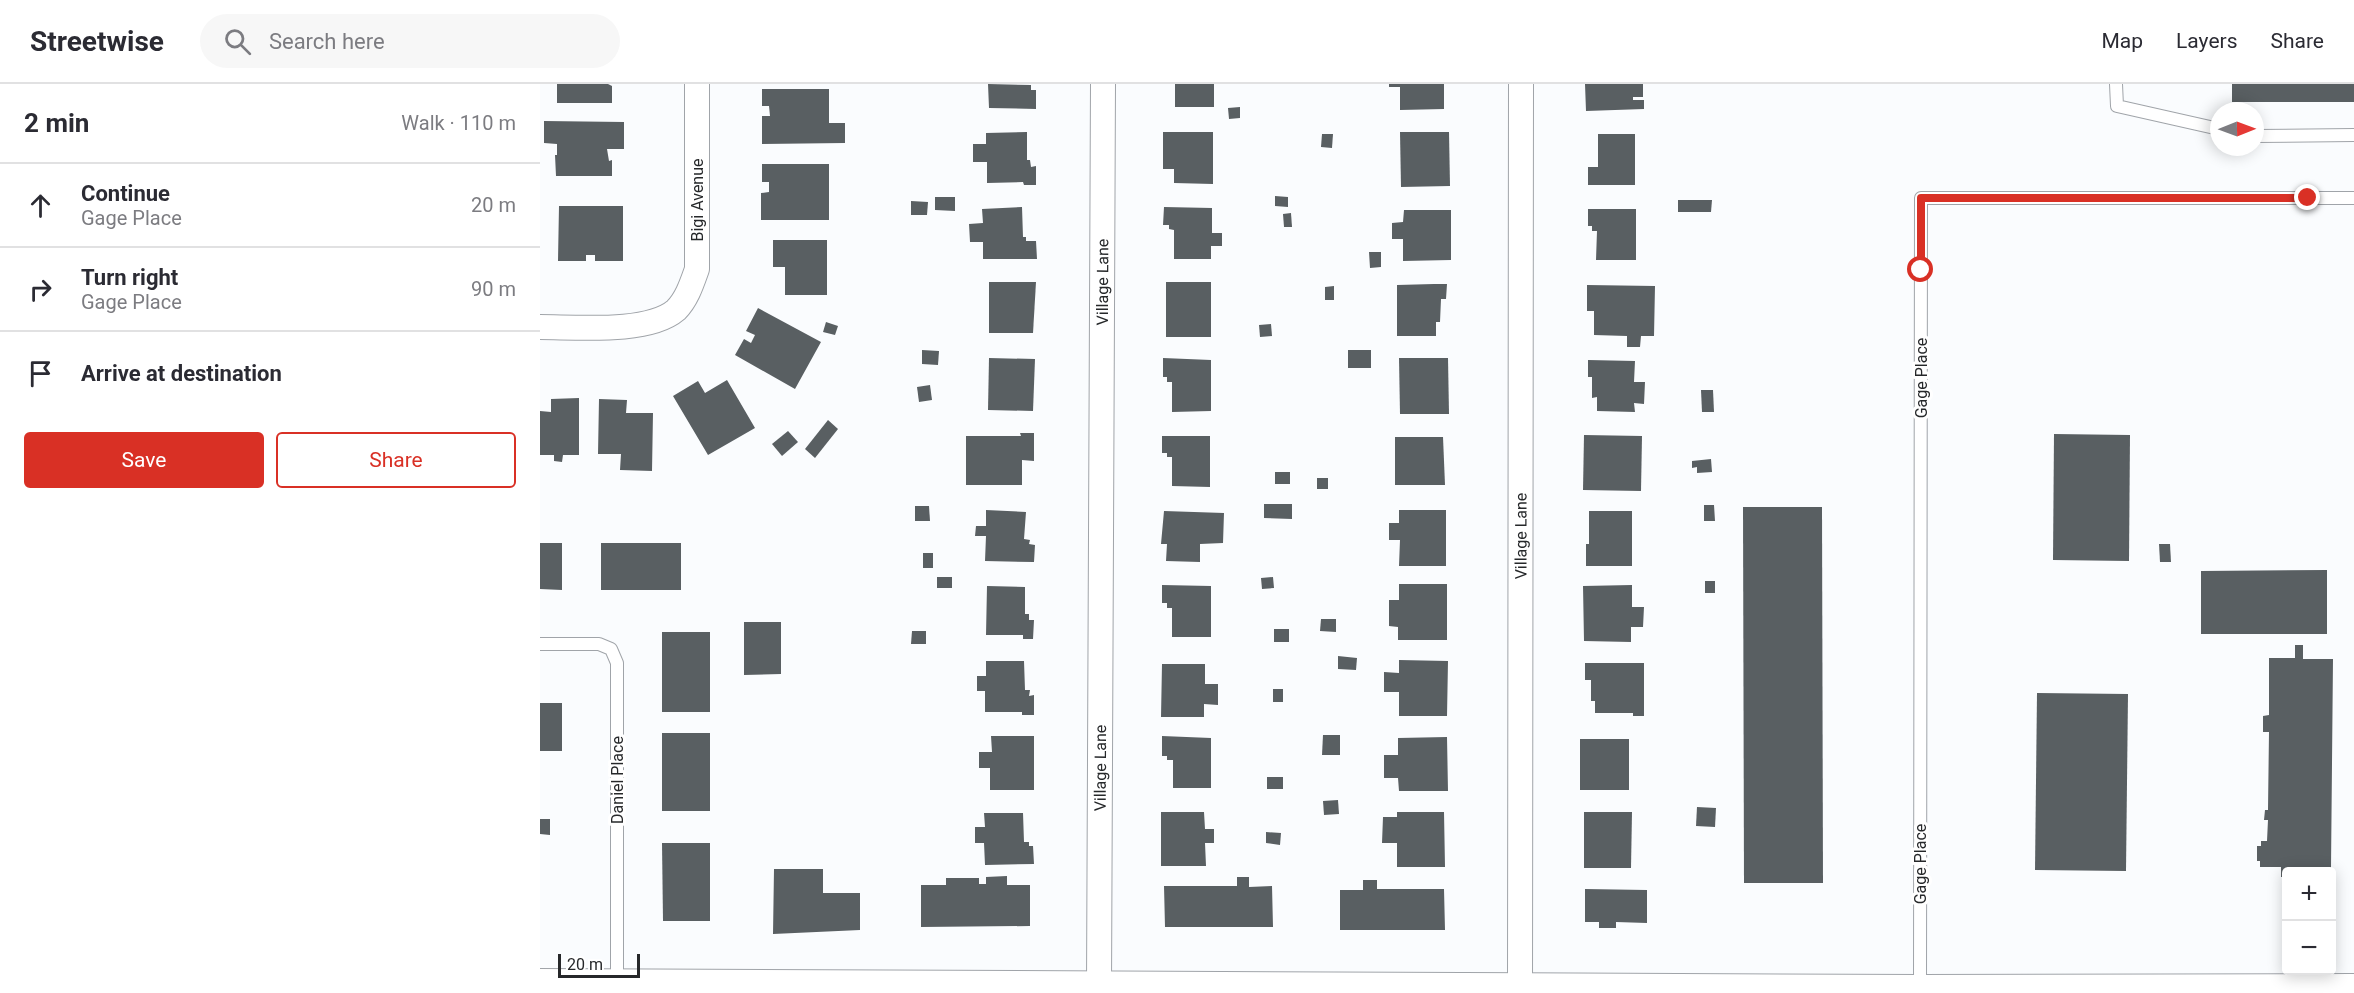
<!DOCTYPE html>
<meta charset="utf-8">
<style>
body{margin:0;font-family:Roboto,sans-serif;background:#f7f7f7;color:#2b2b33}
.controls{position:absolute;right:18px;bottom:18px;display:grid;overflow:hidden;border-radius:6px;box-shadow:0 3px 15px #0003}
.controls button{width:54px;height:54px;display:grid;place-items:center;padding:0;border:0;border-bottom:2px solid #e1e1e2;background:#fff;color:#2b2b33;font:30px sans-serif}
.compass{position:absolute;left:1670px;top:18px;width:54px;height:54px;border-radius:50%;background:#fff;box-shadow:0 3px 15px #0003;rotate:89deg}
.scale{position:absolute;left:18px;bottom:15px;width:82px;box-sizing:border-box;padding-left:6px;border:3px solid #26282a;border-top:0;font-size:16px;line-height:21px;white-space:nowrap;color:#26282a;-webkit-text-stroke:4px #fff;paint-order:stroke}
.stop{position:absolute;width:18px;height:18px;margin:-14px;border:4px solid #d93025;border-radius:50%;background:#fff}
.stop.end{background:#d93025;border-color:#fff;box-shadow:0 2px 6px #0008}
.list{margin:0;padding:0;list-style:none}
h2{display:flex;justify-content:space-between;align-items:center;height:78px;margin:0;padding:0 24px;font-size:26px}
h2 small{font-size:20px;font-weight:400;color:#7c7c81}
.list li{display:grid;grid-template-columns:39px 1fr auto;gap:18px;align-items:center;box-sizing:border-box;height:84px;padding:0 24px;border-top:2px solid #e1e1e2}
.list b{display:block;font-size:22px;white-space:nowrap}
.list p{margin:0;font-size:20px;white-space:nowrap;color:#7c7c81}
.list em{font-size:20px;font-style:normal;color:#7c7c81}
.actions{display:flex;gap:12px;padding:18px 24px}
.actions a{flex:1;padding:14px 0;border:2px solid #d93025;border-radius:6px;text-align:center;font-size:21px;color:#d93025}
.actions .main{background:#d93025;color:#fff}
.icon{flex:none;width:33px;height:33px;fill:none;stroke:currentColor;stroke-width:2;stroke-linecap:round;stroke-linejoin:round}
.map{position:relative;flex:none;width:1814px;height:909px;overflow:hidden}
header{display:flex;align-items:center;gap:36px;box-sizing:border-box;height:84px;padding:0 30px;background:#fff;border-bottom:2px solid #e1e1e2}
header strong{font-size:28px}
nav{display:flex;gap:33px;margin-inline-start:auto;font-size:21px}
.search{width:420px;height:54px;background:#f7f7f7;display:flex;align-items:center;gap:15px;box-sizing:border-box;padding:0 21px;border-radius:33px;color:#7c7c81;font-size:22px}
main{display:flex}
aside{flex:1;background:#fff}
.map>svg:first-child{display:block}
</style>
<header>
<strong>Streetwise</strong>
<div class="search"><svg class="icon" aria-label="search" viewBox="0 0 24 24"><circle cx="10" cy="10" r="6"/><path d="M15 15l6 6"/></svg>Search here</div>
<nav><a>Map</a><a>Layers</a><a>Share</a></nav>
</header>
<main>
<aside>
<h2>2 min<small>Walk · 110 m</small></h2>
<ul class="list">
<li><svg class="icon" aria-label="ahead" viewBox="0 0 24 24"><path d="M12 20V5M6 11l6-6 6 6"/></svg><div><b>Continue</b><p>Gage Place</p></div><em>20 m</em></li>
<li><svg class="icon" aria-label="right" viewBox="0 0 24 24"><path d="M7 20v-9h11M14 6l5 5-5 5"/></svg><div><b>Turn right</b><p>Gage Place</p></div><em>90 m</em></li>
<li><svg class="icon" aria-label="arrive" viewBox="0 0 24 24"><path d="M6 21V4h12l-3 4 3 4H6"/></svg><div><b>Arrive at destination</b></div></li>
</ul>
<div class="actions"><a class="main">Save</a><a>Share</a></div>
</aside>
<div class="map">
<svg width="1814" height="909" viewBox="0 0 1814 909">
<rect width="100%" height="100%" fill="#fafcfe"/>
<g fill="#595f62">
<path d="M 17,0 L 68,0 L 72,2 L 72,19 L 17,19 Z"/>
<path d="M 448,0 L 491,1 L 491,6 L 496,6 L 496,25 L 449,24 Z"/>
<rect x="635" y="0" width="39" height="23"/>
<path d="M 849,0 L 904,0 L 904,25 L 860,26 L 860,3 L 849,3 Z"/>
<path d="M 1045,0 L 1103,0 L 1103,13 L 1093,13 L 1093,16 L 1104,16 L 1104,25 L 1046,27 Z"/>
<rect x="1692" y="0" width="122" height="18"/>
<path d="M 222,5 L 289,5 L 289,39 L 305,39 L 305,59 L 222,60 L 222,32 L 230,32 L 229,22 L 222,22 Z"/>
<path d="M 700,23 L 700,34 L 689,35 L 688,24 Z"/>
<path d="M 4,37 L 84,38 L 84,65 L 67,65 L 69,77 L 72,76 L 72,92 L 16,92 L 15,71 L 17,71 L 17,60 L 4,59 Z"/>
<path d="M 487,48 L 487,76 L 490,76 L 491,83 L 496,82 L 496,101 L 484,101 L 483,98 L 447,99 L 447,78 L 433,78 L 433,60 L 446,60 L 446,49 Z"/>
<path d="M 623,48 L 673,48 L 673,100 L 634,99 L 634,85 L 623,85 Z"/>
<path d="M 860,48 L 909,48 L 910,102 L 861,103 Z"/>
<path d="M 782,50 L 793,50 L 792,64 L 781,63 Z"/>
<path d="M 1058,50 L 1095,50 L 1095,101 L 1048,101 L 1048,83 L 1058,83 Z"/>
<path d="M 222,80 L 289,80 L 289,136 L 221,136 L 221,109 L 229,108 L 229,98 L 222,98 Z"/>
<path d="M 735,112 L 748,113 L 748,123 L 735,122 Z"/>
<path d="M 395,113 L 415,113 L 415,127 L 395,126 Z"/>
<path d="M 1138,116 L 1172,116 L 1171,128 L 1138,128 Z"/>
<path d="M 371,117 L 388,118 L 387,131 L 371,131 Z"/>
<path d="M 19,122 L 83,122 L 83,177 L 55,177 L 55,171 L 46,171 L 46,177 L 18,177 Z"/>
<path d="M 482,123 L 483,153 L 486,153 L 486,157 L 496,157 L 497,175 L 443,175 L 443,158 L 430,158 L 429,140 L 443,139 L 442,125 Z"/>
<path d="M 624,123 L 672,124 L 672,149 L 682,149 L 682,162 L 671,162 L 671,175 L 634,175 L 634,146 L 629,145 L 629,141 L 623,141 Z"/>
<path d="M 1048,125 L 1096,125 L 1096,176 L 1056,176 L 1057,147 L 1052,147 L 1052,142 L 1048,142 Z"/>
<path d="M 864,126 L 911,126 L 911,176 L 863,177 L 863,155 L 852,155 L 852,139 L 863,138 Z"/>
<path d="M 751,129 L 752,143 L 744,143 L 743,130 Z"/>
<path d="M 233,156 L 287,156 L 287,211 L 245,211 L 245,183 L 233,183 Z"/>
<path d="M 829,168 L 841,168 L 841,183 L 830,184 Z"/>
<path d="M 449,198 L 496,198 L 493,249 L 449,249 Z"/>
<rect x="626" y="198" width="45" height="55"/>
<path d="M 894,200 L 907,200 L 906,215 L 901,215 L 900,238 L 896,238 L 896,252 L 857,252 L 857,201 Z"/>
<path d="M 1047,201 L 1115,202 L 1114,252 L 1101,252 L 1100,263 L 1087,263 L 1087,252 L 1054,251 L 1054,227 L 1047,227 Z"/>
<path d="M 794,202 L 794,216 L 785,216 L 785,203 Z"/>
<path d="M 218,224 L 281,258 L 255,305 L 195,271 L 204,255 L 211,259 L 215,251 L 206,247 Z"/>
<path d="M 286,238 L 298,242 L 295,251 L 283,248 Z"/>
<path d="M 731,240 L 732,252 L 720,253 L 719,241 Z"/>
<path d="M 382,266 L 399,267 L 398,281 L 382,280 Z"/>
<rect x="808" y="266" width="23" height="18"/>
<path d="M 449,274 L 495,275 L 493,327 L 448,326 Z"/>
<path d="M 623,274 L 671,276 L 671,327 L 632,328 L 632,298 L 627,298 L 627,293 L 623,293 Z"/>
<path d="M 859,274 L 908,274 L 909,330 L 860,330 Z"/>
<path d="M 1048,276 L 1095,277 L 1094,298 L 1105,298 L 1104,320 L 1094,319 L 1095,328 L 1057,327 L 1057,313 L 1052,314 L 1052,293 L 1048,293 Z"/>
<path d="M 187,296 L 215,344 L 168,371 L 133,312 L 158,297 L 165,309 Z"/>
<path d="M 390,301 L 392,316 L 379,318 L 377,303 Z"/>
<path d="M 1161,306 L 1173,306 L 1174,328 L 1162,328 Z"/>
<path d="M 39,314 L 39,371 L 23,371 L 22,378 L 14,377 L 14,371 L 0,371 L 0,327 L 11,328 L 11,315 Z"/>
<path d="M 59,315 L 87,316 L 86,329 L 113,329 L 112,387 L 80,386 L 81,370 L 58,370 Z"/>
<path d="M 288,336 L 298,345 L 275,374 L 265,365 Z"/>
<path d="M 248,347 L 258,358 L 242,372 L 232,360 Z"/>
<path d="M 480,349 L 494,349 L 494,377 L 482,376 L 482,401 L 426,401 L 426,352 L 481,352 Z"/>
<path d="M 1514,350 L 1590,351 L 1589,477 L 1513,476 Z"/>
<path d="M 1044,351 L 1102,352 L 1101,407 L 1043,406 Z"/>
<path d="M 622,352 L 670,352 L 670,403 L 632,402 L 632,373 L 627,373 L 627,369 L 622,369 Z"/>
<path d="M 855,353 L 903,353 L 905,401 L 855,401 Z"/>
<path d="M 1171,375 L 1172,388 L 1157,389 L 1157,383 L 1152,384 L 1152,377 Z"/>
<rect x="735" y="388" width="15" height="12"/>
<rect x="777" y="394" width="11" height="11"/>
<path d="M 724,420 L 752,420 L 752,435 L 724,434 Z"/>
<path d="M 1164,421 L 1174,421 L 1175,437 L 1164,437 Z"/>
<path d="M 375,422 L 389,422 L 390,437 L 375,437 Z"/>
<path d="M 1203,423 L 1282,423 L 1283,799 L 1204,799 Z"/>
<path d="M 446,426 L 486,428 L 484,455 L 490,456 L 489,460 L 495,461 L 494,478 L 445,477 L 446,452 L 435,452 L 436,442 L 446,442 Z"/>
<path d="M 859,426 L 906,426 L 906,482 L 859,482 L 860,456 L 849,456 L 849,439 L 859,439 Z"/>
<path d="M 624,427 L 684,429 L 683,459 L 660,460 L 660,478 L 626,477 L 627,460 L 621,460 Z"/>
<path d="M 1049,427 L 1092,427 L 1092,482 L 1046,482 L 1046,460 L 1049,460 Z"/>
<path d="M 0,459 L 22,459 L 22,506 L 0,505 Z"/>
<rect x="61" y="459" width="80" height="47"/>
<path d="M 1619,460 L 1630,460 L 1631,478 L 1620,478 Z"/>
<rect x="383" y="469" width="10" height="15"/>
<path d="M 1787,486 L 1787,550 L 1661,550 L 1661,487 Z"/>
<rect x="397" y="493" width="15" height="11"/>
<path d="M 733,493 L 734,504 L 722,505 L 721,494 Z"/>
<rect x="1165" y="497" width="10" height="12"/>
<path d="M 859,500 L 907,500 L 907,556 L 858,556 L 858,543 L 849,542 L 849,516 L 859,516 Z"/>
<path d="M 622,501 L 671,502 L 671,553 L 632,553 L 632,524 L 627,524 L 627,519 L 622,519 Z"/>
<path d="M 1092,501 L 1092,523 L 1104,523 L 1103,543 L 1091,543 L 1091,558 L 1044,557 L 1043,502 Z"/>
<path d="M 447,502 L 485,503 L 485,530 L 489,530 L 489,536 L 494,536 L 493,555 L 483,555 L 483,551 L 446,551 Z"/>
<path d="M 781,535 L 796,535 L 796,548 L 780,547 Z"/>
<path d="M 204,538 L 241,538 L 241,590 L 204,591 Z"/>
<rect x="734" y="545" width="15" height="13"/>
<path d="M 372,547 L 386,547 L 386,560 L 371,560 Z"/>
<rect x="122" y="548" width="48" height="80"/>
<path d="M 1755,561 L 1763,561 L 1763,575 L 1793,575 L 1791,784 L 1764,783 L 1764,788 L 1746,788 L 1746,793 L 1741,793 L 1741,783 L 1720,783 L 1720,777 L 1717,777 L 1717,762 L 1721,762 L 1721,757 L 1727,757 L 1728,736 L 1724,736 L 1725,726 L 1728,726 L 1729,648 L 1723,648 L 1723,632 L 1729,631 L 1729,574 L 1755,574 Z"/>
<path d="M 798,572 L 817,574 L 816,586 L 798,585 Z"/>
<path d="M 859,576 L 908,577 L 907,632 L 859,632 L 859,608 L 844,608 L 844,588 L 859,589 Z"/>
<path d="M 446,577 L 484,577 L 485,606 L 490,606 L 489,612 L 494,611 L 494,631 L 482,631 L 482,628 L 445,628 L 445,607 L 437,607 L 437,592 L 446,592 Z"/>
<path d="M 1045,579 L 1104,579 L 1104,632 L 1093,632 L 1093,629 L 1055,629 L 1055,617 L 1051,617 L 1051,596 L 1045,596 Z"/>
<path d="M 622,580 L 665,580 L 665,600 L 678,600 L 678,621 L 664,620 L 664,633 L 621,633 Z"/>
<rect x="733" y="605" width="10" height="13"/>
<path d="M 1497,609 L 1588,610 L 1586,787 L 1495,786 Z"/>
<rect x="0" y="619" width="22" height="48"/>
<rect x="122" y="649" width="48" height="78"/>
<path d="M 783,651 L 800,651 L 800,671 L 782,671 Z"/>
<path d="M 451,652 L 494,652 L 494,706 L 450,706 L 450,684 L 439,684 L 439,668 L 452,668 Z"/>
<path d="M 622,652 L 671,654 L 671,704 L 633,704 L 633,676 L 627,676 L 627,672 L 622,672 Z"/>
<path d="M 907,653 L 908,707 L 859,707 L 858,694 L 844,694 L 844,671 L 858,671 L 858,654 Z"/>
<rect x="1040" y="655" width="49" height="51"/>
<rect x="727" y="693" width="16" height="12"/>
<path d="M 798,716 L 799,730 L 784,731 L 783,717 Z"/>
<path d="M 1157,723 L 1176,724 L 1175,743 L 1156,742 Z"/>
<path d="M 621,728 L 664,728 L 665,745 L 674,745 L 674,759 L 665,759 L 666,782 L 621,782 Z"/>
<path d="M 857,728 L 904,728 L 905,783 L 857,783 L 857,759 L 842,759 L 843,733 L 857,733 Z"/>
<path d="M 1044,728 L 1092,728 L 1091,784 L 1044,784 Z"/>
<path d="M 444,729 L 483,729 L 484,758 L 489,758 L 489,762 L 493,762 L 494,780 L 445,781 L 444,759 L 435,759 L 435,743 L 445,743 Z"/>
<path d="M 0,735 L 10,735 L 10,751 L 0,750 Z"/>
<path d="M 726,748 L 741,749 L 740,761 L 726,759 Z"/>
<path d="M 122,759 L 170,759 L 170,837 L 123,837 Z"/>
<path d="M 234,785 L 283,785 L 283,809 L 320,809 L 320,846 L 233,850 Z"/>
<path d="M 467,792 L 467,801 L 490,801 L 490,842 L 381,843 L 381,801 L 406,801 L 406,794 L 439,794 L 439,800 L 446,800 L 446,793 Z"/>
<path d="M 697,793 L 709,793 L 709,803 L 732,802 L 733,843 L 625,843 L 624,802 L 697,802 Z"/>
<path d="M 823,796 L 837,796 L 837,805 L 904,805 L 905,846 L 800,846 L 800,806 L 823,806 Z"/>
<path d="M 1045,805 L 1107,806 L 1107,839 L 1076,838 L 1076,844 L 1059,844 L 1059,838 L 1045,838 Z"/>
</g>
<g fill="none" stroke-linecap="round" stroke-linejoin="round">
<defs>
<g id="service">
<path d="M 1576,0 L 1577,22 L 1679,45"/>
<path d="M 1715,52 L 1814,51"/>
<path d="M 0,560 L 59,560 L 71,565 L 77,579 L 77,900"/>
<path d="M 1380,906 L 1381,114 L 1814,114"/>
</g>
<g id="minor">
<path d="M 0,243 C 36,243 108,250 136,226 C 147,215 152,199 157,185 L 157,0"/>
<path id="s1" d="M 559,902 L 563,0"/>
<path id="s2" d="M 980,904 L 981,0"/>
</g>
<path id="tertiary" d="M 0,900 L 1380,906 L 1814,905"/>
</defs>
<use href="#service" stroke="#a0a4a9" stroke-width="14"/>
<use href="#minor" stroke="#a0a4a9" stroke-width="26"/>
<use href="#tertiary" stroke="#a0a4a9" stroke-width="32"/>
<use href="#service" stroke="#fff" stroke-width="12"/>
<use href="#minor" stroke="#fff" stroke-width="24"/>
<use href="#tertiary" stroke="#fff" stroke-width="30"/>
</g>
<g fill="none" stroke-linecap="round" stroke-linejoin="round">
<path stroke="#d93025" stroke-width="8" d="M 1381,186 L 1381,114 L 1768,114"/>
</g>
<g text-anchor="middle" stroke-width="6" stroke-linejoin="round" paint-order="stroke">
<g font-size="16" fill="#26282a" stroke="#fff">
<text transform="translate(157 116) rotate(-90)" y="6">Bigi Avenue</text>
<text dy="6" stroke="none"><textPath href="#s1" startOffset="704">Village Lane</textPath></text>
<text transform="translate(1381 294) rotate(-90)" y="6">Gage Place</text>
<text dy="6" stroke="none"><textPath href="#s2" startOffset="452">Village Lane</textPath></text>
<text dy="6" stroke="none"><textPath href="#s1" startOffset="218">Village Lane</textPath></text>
<text transform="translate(77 696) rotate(-90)" y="6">Daniel Place</text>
<text transform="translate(1380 780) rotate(-90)" y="6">Gage Place</text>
</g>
</g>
</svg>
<div class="controls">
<button>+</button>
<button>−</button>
</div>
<svg class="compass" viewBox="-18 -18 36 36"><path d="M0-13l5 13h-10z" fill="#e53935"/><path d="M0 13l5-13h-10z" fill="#7c7c81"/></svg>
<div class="scale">20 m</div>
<div class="stop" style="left:1381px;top:186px"></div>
<div class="stop end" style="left:1768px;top:114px"></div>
</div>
</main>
